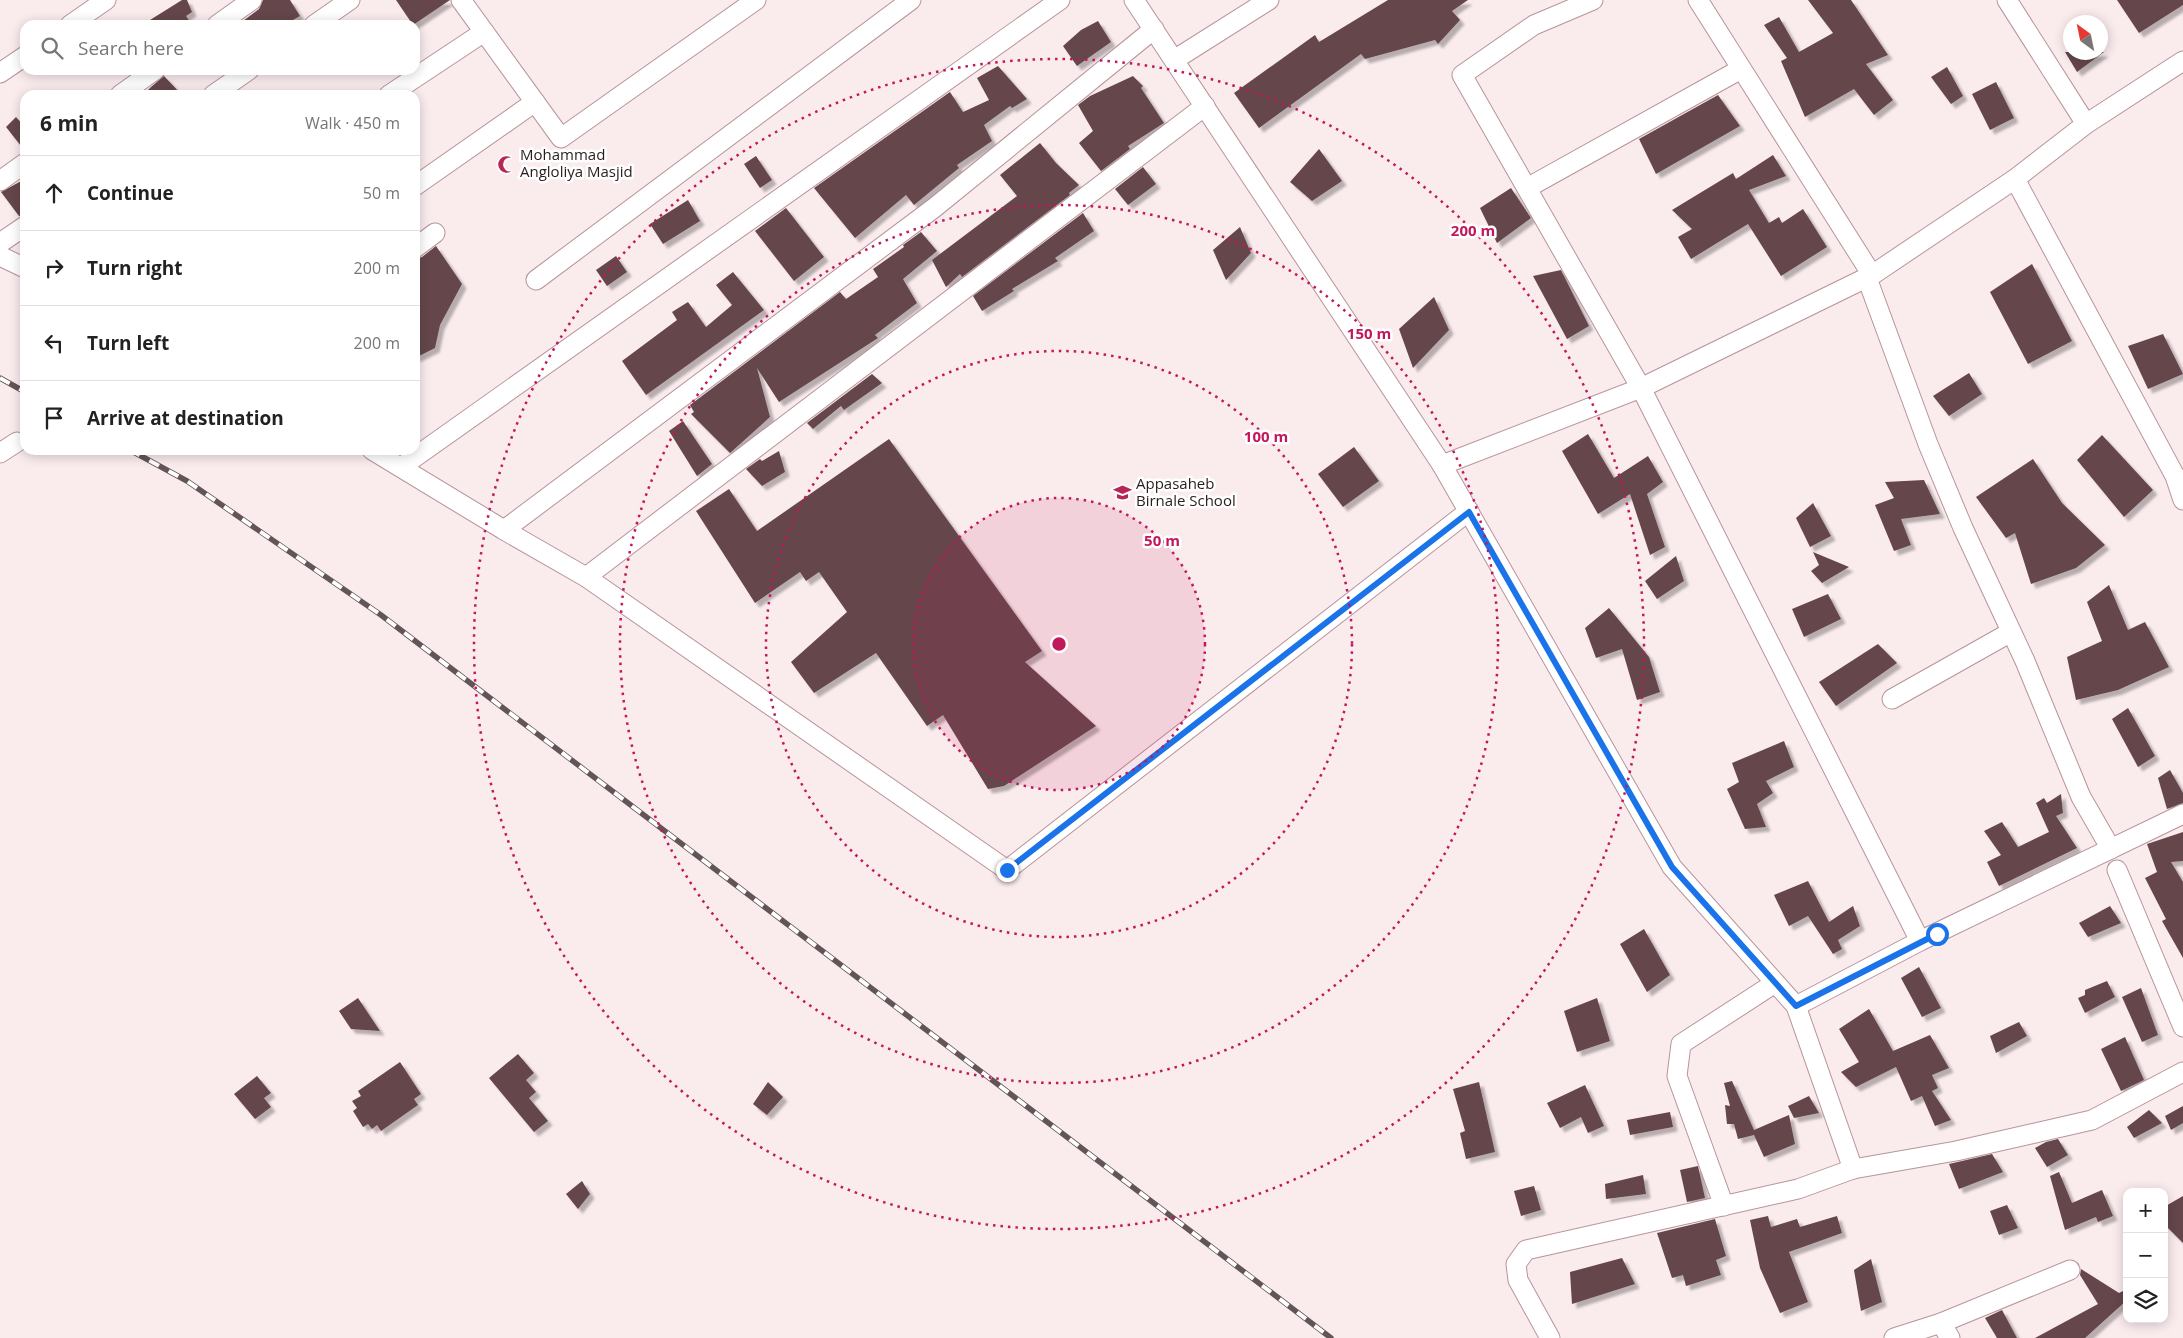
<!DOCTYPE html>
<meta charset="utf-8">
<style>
body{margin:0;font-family:"Open Sans",sans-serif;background:#f2f2f2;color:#222}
.controls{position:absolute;right:15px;bottom:15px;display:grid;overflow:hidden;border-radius:10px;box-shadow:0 2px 12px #0003}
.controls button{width:45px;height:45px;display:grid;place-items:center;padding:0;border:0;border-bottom:1px solid #e0e0e0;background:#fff;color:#222;font:25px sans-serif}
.compass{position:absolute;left:2063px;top:15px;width:45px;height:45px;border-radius:50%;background:#fff;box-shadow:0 2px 12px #0003;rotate:327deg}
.stop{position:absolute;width:15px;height:15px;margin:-11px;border:4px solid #1a73e8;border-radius:50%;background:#fff}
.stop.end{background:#1a73e8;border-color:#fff;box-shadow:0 1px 5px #0008}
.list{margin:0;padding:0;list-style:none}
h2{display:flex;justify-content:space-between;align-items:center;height:65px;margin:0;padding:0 20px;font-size:21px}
h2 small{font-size:16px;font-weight:400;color:#767676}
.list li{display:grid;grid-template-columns:32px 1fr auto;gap:15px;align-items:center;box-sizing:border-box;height:75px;padding:0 20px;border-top:1px solid #e0e0e0}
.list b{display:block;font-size:19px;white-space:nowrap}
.list em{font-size:16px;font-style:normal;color:#767676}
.icon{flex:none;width:28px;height:28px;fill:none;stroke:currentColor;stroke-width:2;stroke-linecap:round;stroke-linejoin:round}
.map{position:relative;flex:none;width:2183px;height:1338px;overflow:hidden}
.search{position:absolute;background:#fff;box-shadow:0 2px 12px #0003;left:20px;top:20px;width:400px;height:55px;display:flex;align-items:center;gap:12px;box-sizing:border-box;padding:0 18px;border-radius:15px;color:#767676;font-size:19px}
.panel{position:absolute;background:#fff;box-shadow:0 2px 12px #0003;left:20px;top:90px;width:400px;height:365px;border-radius:15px}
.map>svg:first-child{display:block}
</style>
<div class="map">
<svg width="2183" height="1338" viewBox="0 0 2183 1338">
<defs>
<filter id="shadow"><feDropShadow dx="4.5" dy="4.5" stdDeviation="1" flood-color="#0004"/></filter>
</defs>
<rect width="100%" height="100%" fill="#faebed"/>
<g fill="#65464c" filter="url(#shadow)">
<path d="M 182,0 L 187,0 L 192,12 L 186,16 L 192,25 L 142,25 Z"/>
<path d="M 263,0 L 290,0 L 300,16 L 284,25 L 241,25 L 243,21 L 259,9 Z"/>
<path d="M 396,0 L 450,0 L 413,25 Z"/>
<path d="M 1388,0 L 1468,0 L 1452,11 L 1460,20 L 1438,44 L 1435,40 L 1365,59 L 1361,54 L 1259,128 L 1234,93 L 1315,35 L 1319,42 Z"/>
<path d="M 1808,0 L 1851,0 L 1888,55 L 1866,64 L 1893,100 L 1874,115 L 1854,89 L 1805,117 L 1781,61 L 1787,58 L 1764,25 L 1779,17 L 1799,52 L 1833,33 Z"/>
<path d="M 2117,0 L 2183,0 L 2183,5 L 2139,33 Z"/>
<path d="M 1098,21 L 1111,42 L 1077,66 L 1063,46 L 1081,30 Z"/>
<path d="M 2065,52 L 2104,52 L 2077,72 Z"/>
<path d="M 998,66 L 1027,99 L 1012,108 L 1010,106 L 984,125 L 992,141 L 957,165 L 959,168 L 914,205 L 906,195 L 855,238 L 814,188 L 950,92 L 963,112 L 989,100 L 977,78 Z"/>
<path d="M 1947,67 L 1963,96 L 1951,104 L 1931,77 Z"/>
<path d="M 164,76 L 182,95 L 143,95 L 151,87 Z"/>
<path d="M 1133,76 L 1143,86 L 1141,88 L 1164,123 L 1128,146 L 1130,149 L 1101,171 L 1079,143 L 1093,131 L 1078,105 L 1090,96 Z"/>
<path d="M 1996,82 L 2014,118 L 1990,130 L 1972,94 Z"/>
<path d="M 1718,95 L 1740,126 L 1656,174 L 1639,139 Z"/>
<path d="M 16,117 L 25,127 L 25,151 L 6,127 Z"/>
<path d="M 1040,143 L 1056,163 L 1079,185 L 1069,193 L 1070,195 L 962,277 L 960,274 L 946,287 L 932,260 L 1017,196 L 1000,175 Z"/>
<path d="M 1319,149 L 1342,181 L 1312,201 L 1290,182 Z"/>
<path d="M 1773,155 L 1786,176 L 1749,190 L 1769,223 L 1779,217 L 1782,223 L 1803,209 L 1827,247 L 1781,276 L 1748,224 L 1691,259 L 1678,237 L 1692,229 L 1672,210 L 1733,173 L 1736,179 Z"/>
<path d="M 756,156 L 772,180 L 760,188 L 744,164 Z"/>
<path d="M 1143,167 L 1156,184 L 1128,205 L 1115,189 Z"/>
<path d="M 25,179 L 25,215 L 19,216 L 1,192 Z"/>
<path d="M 1511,188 L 1531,218 L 1497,243 L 1480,208 Z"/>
<path d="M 688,200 L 700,221 L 663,244 L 650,224 Z"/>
<path d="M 786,208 L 824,257 L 794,281 L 755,231 Z"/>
<path d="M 1083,213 L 1094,231 L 1055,258 L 1058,261 L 1012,289 L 1014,291 L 982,311 L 973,296 Z"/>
<path d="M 1240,227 L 1251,253 L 1226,280 L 1213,250 Z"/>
<path d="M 921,232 L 937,251 L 903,279 L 917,303 L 875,335 L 878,338 L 779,402 L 757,368 L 770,417 L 730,453 L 691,414 L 694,412 L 690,405 L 840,292 L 846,299 L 878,277 L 873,269 L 904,247 L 903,245 Z"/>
<path d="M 436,246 L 462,284 L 440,325 L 435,348 L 415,358 L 415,259 L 422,257 Z"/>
<path d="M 616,256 L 627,272 L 607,286 L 596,270 Z"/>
<path d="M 2032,264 L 2072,341 L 2028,364 L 1990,292 Z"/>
<path d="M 1561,270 L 1589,326 L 1567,339 L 1533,276 Z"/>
<path d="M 733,272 L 764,310 L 646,395 L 622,361 L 677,320 L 672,312 L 688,302 L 706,327 L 732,305 L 716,285 Z"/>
<path d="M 1434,297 L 1449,330 L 1413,368 L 1399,329 Z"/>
<path d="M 2163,334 L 2183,374 L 2148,389 L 2128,346 Z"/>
<path d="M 1969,373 L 1982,394 L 1949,416 L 1933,396 Z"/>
<path d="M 872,374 L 882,383 L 844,410 L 841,406 L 813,429 L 807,423 Z"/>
<path d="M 683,421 L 712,464 L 697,476 L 669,431 Z"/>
<path d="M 1588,434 L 1614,478 L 1648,456 L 1663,482 L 1647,494 L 1665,547 L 1650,555 L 1630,494 L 1598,514 L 1562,451 Z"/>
<path d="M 2102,435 L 2153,490 L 2124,517 L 2077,460 Z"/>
<path d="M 889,439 L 1042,651 L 1025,662 L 1096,726 L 1004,786 L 988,789 L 943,715 L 927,726 L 876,653 L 814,693 L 791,662 L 847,612 L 819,572 L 806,581 L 800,572 L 755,603 L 696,511 L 729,489 L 757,531 Z"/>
<path d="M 1354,447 L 1379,481 L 1343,507 L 1318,474 Z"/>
<path d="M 779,451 L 785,472 L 762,486 L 746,469 L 760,459 L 762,461 Z"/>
<path d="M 2033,459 L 2062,503 L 2105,545 L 2076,568 L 2031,584 L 2015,533 L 2006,538 L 1976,497 Z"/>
<path d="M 1924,480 L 1940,514 L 1901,519 L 1911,545 L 1894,551 L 1875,505 L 1894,498 L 1885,482 Z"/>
<path d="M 1813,503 L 1831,536 L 1810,547 L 1796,518 Z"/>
<path d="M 1813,552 L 1849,567 L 1822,583 L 1811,571 L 1819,565 Z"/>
<path d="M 1676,556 L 1684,581 L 1657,599 L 1645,581 Z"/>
<path d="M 2109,585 L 2128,630 L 2145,622 L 2169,667 L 2118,690 L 2076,700 L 2067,657 L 2102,641 L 2087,602 Z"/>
<path d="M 1828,594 L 1841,619 L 1804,637 L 1792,609 Z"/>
<path d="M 1609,608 L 1649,657 L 1660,692 L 1637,700 L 1622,649 L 1596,658 L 1585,628 Z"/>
<path d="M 1878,644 L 1897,663 L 1836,706 L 1819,682 Z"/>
<path d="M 2128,708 L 2155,756 L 2138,767 L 2112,719 Z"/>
<path d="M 1784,741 L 1794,767 L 1766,781 L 1773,793 L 1757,804 L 1766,827 L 1745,829 L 1727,789 L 1739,782 L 1732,763 Z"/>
<path d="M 2170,770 L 2183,793 L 2183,803 L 2167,809 L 2158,778 Z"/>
<path d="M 2061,794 L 2063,813 L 2056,816 L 2077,848 L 1999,886 L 1987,862 L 2001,855 L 1984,831 L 2002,822 L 2018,847 L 2049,832 L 2036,803 L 2044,798 L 2047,803 Z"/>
<path d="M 2183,832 L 2183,861 L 2171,862 L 2183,882 L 2183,958 L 2162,921 L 2166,919 L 2145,878 L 2157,872 L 2147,844 Z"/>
<path d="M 1808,881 L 1829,922 L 1853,906 L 1860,926 L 1838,940 L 1842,949 L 1833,954 L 1808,916 L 1789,926 L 1774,895 Z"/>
<path d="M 2110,906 L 2121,923 L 2088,937 L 2079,923 Z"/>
<path d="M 1644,929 L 1670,975 L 1647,992 L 1620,944 Z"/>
<path d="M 1919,967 L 1941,1008 L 1922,1017 L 1901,978 Z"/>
<path d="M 2107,981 L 2115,997 L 2085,1013 L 2078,998 L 2085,995 L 2085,990 Z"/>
<path d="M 2141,988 L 2158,1035 L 2142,1042 L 2122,997 Z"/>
<path d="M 358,998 L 380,1031 L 351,1029 L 339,1011 Z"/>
<path d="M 1597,998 L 1610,1041 L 1577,1052 L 1564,1011 Z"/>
<path d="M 1869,1009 L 1893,1051 L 1930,1035 L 1949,1068 L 1932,1075 L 1938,1088 L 1932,1091 L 1951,1120 L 1935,1126 L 1922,1096 L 1911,1101 L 1896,1067 L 1856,1087 L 1841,1072 L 1859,1062 L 1839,1029 Z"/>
<path d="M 2019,1022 L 2027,1036 L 1996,1053 L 1990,1036 Z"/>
<path d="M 2125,1037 L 2144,1080 L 2121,1091 L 2101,1049 Z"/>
<path d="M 518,1054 L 534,1073 L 526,1080 L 536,1092 L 529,1098 L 548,1121 L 534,1132 L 489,1078 Z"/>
<path d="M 400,1062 L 421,1094 L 414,1099 L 418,1105 L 381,1131 L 377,1125 L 372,1129 L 368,1124 L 363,1127 L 353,1111 L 357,1108 L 352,1101 L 361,1096 L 358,1091 Z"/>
<path d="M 257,1076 L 271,1093 L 264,1098 L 271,1107 L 255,1119 L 234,1094 Z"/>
<path d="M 1732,1081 L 1754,1130 L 1789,1115 L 1795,1144 L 1764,1157 L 1754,1135 L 1738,1139 L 1734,1124 L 1727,1124 L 1725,1105 L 1730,1106 L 1724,1083 Z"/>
<path d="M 768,1082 L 783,1097 L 767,1115 L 753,1104 Z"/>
<path d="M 1479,1082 L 1495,1152 L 1466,1159 L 1460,1133 L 1465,1131 L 1453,1089 Z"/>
<path d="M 1585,1085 L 1604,1126 L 1588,1133 L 1581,1117 L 1560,1128 L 1547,1103 Z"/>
<path d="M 1809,1096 L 1819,1113 L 1794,1118 L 1788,1106 Z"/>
<path d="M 2183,1106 L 2183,1123 L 2171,1130 L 2165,1116 Z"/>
<path d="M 2149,1110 L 2162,1123 L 2134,1138 L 2127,1127 Z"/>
<path d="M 1670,1112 L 1673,1127 L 1630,1135 L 1627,1120 Z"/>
<path d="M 2058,1139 L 2068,1155 L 2047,1167 L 2035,1148 L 2046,1142 Z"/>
<path d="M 1992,1154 L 2003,1172 L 1959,1189 L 1949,1164 Z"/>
<path d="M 1698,1166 L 1705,1198 L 1687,1202 L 1680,1170 Z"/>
<path d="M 2059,1172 L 2072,1203 L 2102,1190 L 2113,1216 L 2098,1222 L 2096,1217 L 2065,1230 L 2050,1176 Z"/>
<path d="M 1643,1175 L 1646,1194 L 1606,1199 L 1605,1184 Z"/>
<path d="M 582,1181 L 590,1194 L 578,1209 L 566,1194 Z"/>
<path d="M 1534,1186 L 1541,1210 L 1521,1216 L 1514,1191 Z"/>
<path d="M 2183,1196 L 2183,1243 L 2164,1224 L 2164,1207 Z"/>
<path d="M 2007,1205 L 2018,1228 L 1999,1235 L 1990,1211 Z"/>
<path d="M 1768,1216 L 1771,1227 L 1797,1219 L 1800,1227 L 1837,1216 L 1842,1233 L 1789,1252 L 1808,1302 L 1780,1313 L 1760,1268 L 1750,1220 Z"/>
<path d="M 1715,1219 L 1726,1256 L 1716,1260 L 1721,1275 L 1686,1286 L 1683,1275 L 1672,1278 L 1657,1233 Z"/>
<path d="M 1622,1258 L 1635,1284 L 1572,1304 L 1570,1272 Z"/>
<path d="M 1871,1259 L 1882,1302 L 1861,1311 L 1854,1270 Z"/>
<path d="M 2081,1269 L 2119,1293 L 2127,1289 L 2127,1300 L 2085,1338 L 2035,1338 L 2098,1304 L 2080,1275 Z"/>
<path d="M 2002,1310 L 2017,1338 L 1997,1338 L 1985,1318 Z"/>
</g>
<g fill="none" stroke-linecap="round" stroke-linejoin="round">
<defs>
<g id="street">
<path d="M 461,0 L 561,138 L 756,0"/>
<path d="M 1134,0 L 1442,465"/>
<path d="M 1593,0 L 1534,25 L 1462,75 L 1641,388 L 1920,941"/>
<path d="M 1698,0 L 1872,275"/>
<path d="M 2007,0 L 2086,124"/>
<path d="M 70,25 L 106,0"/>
<path d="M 217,25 L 252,0"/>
<path d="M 314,25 L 350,0"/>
<path d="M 1174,60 L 1269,0"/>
<path d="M 0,73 L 25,56"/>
<path d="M 120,95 L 155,70"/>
<path d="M 213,95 L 249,70"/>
<path d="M 389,95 L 484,32"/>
<path d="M 2015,179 L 2175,476 L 2183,500"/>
<path d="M 0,181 L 25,163"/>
<path d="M 415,186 L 535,102"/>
<path d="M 1527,188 L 1741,69"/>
<path d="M 0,243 L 25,226"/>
<path d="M 415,248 L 435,233"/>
<path d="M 0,256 L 25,268"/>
<path d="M 1867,278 L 1928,444 L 1963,528 L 2025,661 L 2081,797 L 2111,849"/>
<path d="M 536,280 L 911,0"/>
<path d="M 372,450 L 504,530 L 586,577 L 1007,870 L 1469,511"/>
<path d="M 0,453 L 17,442"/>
<path d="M 401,467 L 1060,0"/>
<path d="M 504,530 L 934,208 L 1154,29"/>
<path d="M 586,577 L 1205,106"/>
<path d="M 1892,699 L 2011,632"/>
<path d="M 2117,870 L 2183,1027"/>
<path d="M 1796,1006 L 1920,941 L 2183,814"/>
<path d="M 1853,1169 L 1796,1006 L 1672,867 L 1442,465 L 1641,388 L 1872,275 L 2015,179 L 2086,124 L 2183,61"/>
<path d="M 1724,1206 L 1677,1076 L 1681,1044 L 1775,983"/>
<path d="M 1941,1323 L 1950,1338"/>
<path d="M 1550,1338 L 1518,1280 L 1516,1264 L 1526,1250 L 1798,1189 L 1853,1169 L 1956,1151 L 2092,1120 L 2183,1072"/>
<path d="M 1894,1338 L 1941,1323 L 2070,1270"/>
</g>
</defs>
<use href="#street" stroke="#b7949a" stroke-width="21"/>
<use href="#street" stroke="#fff" stroke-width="19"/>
<defs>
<g id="rail">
<path d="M 0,378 L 25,392"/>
<path d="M 130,450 L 187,481 L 381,615 L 1331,1338"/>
</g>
</defs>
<use href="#rail" stroke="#625557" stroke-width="5.5"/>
<use href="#rail" stroke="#fff" stroke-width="4" stroke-dasharray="11" stroke-linecap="butt"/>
</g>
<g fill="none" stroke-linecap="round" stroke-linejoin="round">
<path stroke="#1a73e8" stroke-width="6" d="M 1007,870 L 1469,512 L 1672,867 L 1796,1006 L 1937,934"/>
</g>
<circle cx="1059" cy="644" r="146" fill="#c2185b" fill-opacity=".12"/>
<g fill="none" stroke="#c2185b" stroke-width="2.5" stroke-dasharray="2.5 5">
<circle cx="1059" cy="644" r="146"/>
<circle cx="1059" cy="644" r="293"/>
<circle cx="1059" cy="644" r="439"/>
<circle cx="1059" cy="644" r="585"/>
</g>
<defs>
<symbol id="mosque-bare" viewBox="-9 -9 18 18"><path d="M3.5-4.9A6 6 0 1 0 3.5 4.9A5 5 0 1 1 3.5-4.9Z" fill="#b62757" stroke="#fff" stroke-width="2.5" paint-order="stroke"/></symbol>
<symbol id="school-bare" viewBox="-9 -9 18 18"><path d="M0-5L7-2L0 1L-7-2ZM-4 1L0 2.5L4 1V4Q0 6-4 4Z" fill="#b62757" stroke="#fff" stroke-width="2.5" paint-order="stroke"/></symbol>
</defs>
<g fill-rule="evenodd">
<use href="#mosque-bare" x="494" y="152" width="25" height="25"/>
<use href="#school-bare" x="1110" y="480" width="25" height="25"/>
</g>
<g text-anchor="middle" stroke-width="5" stroke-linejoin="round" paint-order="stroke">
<g font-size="15" fill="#291c1e" stroke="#fff" text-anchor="start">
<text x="520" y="160">Mohammad<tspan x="520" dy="17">Angloliya Masjid</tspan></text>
<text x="1136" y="489">Appasaheb<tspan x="1136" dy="17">Birnale School</tspan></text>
</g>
</g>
<circle cx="1059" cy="644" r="8" fill="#c2185b" stroke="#fff" stroke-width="2.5"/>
<g font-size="15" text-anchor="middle" font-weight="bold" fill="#c2185b" stroke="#fff" stroke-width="5" stroke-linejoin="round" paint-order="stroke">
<text x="1473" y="236">200 m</text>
<text x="1369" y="339">150 m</text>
<text x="1266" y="442">100 m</text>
<text x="1162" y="546">50 m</text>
</g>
</svg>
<div class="controls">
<button>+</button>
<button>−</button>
<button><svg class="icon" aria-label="layers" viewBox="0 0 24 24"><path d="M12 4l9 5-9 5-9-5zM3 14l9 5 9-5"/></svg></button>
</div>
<svg class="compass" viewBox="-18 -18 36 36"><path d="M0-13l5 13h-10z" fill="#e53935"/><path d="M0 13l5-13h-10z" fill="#767676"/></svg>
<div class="stop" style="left:1937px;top:934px"></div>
<div class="stop end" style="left:1007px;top:870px"></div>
<div class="search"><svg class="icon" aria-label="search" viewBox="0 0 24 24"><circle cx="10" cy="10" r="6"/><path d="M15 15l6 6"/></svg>Search here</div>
<section class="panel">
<h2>6 min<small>Walk · 450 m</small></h2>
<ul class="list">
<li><svg class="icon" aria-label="ahead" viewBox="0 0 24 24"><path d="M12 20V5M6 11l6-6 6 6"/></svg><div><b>Continue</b></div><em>50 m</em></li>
<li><svg class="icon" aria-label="right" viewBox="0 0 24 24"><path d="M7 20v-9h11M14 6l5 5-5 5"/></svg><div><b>Turn right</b></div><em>200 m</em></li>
<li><svg class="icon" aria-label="left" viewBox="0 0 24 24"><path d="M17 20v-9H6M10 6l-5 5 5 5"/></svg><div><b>Turn left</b></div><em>200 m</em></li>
<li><svg class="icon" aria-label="arrive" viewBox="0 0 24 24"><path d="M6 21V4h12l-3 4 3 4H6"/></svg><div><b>Arrive at destination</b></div></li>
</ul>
</section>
</div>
